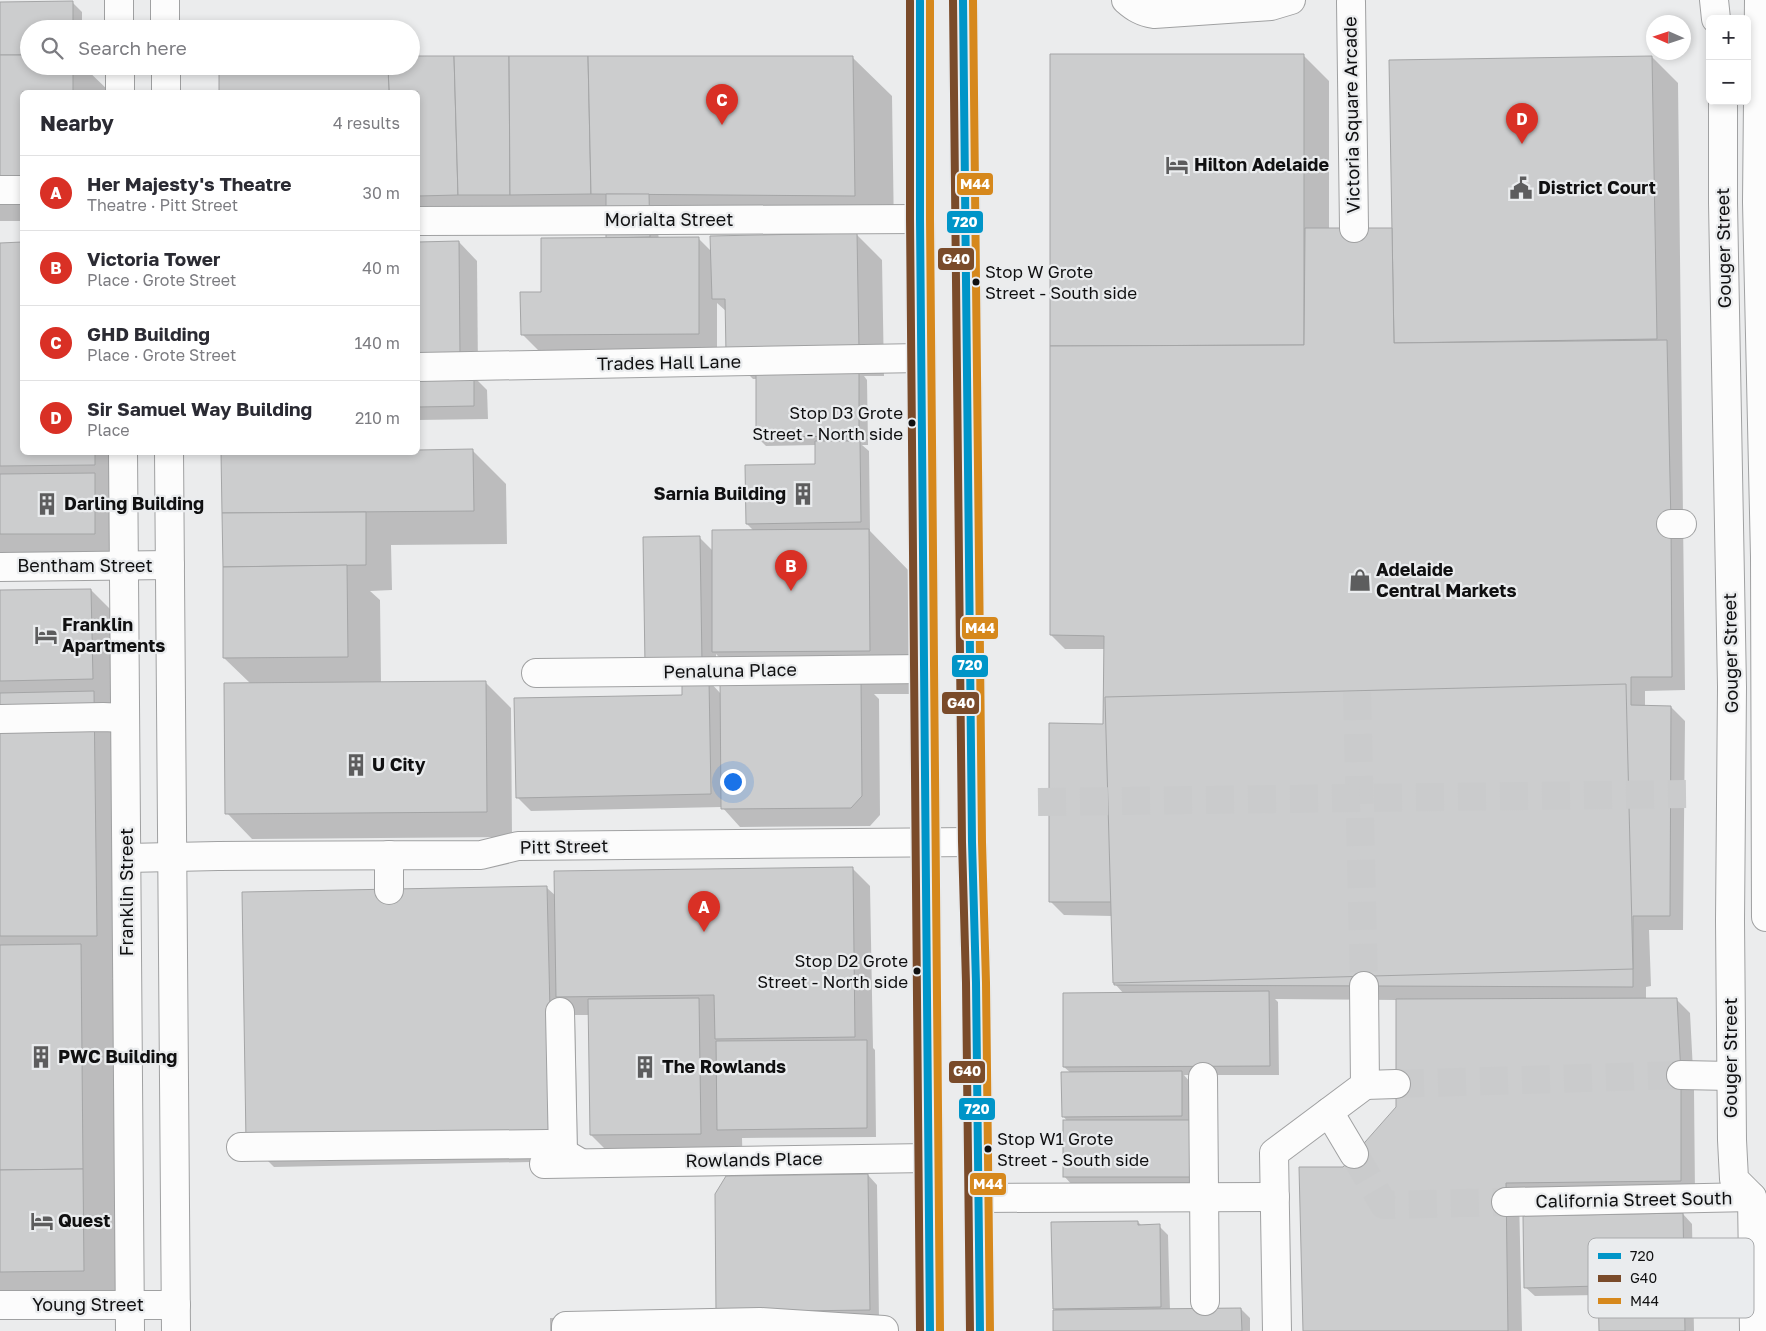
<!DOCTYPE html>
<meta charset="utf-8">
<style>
body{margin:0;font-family:"Golos Text",sans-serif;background:#f2f2f3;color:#2b2b33}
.controls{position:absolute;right:15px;top:15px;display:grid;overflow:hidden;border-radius:8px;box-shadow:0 2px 8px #0003}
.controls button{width:45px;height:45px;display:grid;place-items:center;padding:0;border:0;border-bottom:1px solid #e1e1e2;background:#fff;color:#2b2b33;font:25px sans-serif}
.compass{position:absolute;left:1646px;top:15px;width:45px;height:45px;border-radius:50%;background:#fff;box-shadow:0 2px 8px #0003;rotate:273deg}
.you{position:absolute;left:732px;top:781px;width:18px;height:18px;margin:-12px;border:4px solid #fff;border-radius:50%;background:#1a73e8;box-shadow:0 0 0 8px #1a73e833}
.badge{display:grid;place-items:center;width:32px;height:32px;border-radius:50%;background:#d93025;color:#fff;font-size:16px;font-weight:700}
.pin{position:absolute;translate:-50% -41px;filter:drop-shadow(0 1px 2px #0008)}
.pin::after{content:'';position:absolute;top:26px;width:18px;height:15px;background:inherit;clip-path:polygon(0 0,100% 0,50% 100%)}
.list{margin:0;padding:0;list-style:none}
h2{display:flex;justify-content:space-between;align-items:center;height:65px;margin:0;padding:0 20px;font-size:21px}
h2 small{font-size:16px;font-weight:400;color:#7c7c81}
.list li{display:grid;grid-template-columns:32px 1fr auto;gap:15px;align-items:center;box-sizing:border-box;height:75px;padding:0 20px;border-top:1px solid #e1e1e2}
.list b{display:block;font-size:19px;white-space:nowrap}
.list p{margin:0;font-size:16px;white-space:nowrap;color:#7c7c81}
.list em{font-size:16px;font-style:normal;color:#7c7c81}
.icon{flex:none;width:28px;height:28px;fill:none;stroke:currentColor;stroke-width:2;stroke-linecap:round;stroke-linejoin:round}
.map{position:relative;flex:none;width:1766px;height:1331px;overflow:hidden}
.search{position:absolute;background:#fff;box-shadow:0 2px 8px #0003;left:20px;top:20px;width:400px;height:55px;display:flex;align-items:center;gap:12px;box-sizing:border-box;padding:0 18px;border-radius:28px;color:#7c7c81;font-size:19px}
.panel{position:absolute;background:#fff;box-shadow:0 2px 8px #0003;left:20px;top:90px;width:400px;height:365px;border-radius:8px}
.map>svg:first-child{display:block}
</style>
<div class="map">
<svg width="1766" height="1331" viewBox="0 0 1766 1331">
<rect width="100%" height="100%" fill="#ebeced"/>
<g fill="#0003" fill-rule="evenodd">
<path d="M 72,2 L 82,12 L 82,29 L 29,29 L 29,66 L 83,66 L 110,92 L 22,92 L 22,221 L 0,221 L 0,3 Z"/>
<path d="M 1303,55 L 1329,81 L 1329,229 L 1391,229 L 1652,57 L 1678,83 L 1685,690 L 1645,691 L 1645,707 L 1671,707 L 1685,721 L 1683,930 L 1649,930 L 1651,986 L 1646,987 L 1646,999 L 1676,999 L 1690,1013 L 1694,1090 L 1695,1194 L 1519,1196 L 1522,1331 L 1305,1331 L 1343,1168 L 1397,1108 L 1397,1000 L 1275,999 L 1278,1002 L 1279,1075 L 1184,1075 L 1190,1082 L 1203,1185 L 1073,1186 L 1064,1176 L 1068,1122 L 1063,1116 L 1071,1073 L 1064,1067 L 1124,994 L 1115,984 L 1112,916 L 1064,915 L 1050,901 L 1105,725 L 1105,649 L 1065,649 L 1051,635 Z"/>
<path d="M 852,57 L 892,96 L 894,234 L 856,234 L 882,260 L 884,376 L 864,376 L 867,380 L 868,445 L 862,445 L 869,451 L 870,531 L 912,574 L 912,694 L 874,694 L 879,699 L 880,815 L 870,826 L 740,827 L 722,807 L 531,811 L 517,797 L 709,681 L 721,694 L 743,681 L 716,654 L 716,676 L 661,677 L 700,538 L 713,551 L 754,531 L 747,524 L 817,465 L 816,445 L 766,446 L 757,437 L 757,379 L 753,379 L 727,353 L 727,312 L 717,303 L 717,352 L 540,352 L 522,334 L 542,293 L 607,239 L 607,212 L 418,214 L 418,92 L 220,92 L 220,66 L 411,66 ZM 658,233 L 780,234 L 780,236 L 712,252 L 698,238 L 659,239 Z"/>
<path d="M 459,242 L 477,261 L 478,373 L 418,374 L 418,243 Z"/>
<path d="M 0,244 L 22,244 L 22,452 L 136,452 L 113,552 L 0,552 Z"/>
<path d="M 473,376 L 487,390 L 488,419 L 418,420 L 418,377 Z"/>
<path d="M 418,451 L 473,451 L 506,484 L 507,544 L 391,545 L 392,590 L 370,591 L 380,600 L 381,683 L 485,682 L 511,708 L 512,837 L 252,839 L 227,813 L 251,684 L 224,658 L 223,513 L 418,452 Z"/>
<path d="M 91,590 L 117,616 L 136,735 L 138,977 L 112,978 L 120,985 L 122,1309 L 0,1311 L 0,591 Z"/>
<path d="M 852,868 L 870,886 L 873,1048 L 875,1050 L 876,1137 L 742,1138 L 743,1177 L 868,1175 L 877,1185 L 879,1319 L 884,1331 L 550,1331 L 550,1318 L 723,1317 L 716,1195 L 728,1176 L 633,1177 L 591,1135 L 590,1015 L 575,1015 L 578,1161 L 274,1167 L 248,1141 L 547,888 L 556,896 Z"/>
<path d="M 1683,1214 L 1692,1224 L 1694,1331 L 1600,1331 L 1599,1295 L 1535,1296 L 1525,1287 Z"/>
<path d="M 1138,1222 L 1142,1226 L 1159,1226 L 1168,1235 L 1170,1310 L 1241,1309 L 1250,1318 L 1250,1331 L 1055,1331 L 1057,1312 L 1054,1308 Z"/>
</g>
<g fill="#cccdce" stroke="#a4a5a6">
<path d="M 73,1 L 73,29 L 29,29 L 29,55 L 0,55 L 0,2 Z"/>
<path d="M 1050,54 L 1304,54 L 1304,345 L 1050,346 Z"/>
<path d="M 0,55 L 29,55 L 29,66 L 73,66 L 73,92 L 22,92 L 22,179 L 0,179 Z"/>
<path d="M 411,56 L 454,56 L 458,195 L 418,196 L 418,92 L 389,92 L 388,66 L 411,66 Z"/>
<path d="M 454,56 L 509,56 L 510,195 L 458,195 Z"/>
<path d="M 509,56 L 588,56 L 591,194 L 510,195 Z"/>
<path d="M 588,56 L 853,56 L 855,196 L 591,194 Z"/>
<path d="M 1652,56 L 1657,339 L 1394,343 L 1389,60 Z"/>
<path d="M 219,66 L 388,66 L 389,92 L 219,92 Z"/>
<path d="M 606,194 L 649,194 L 650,237 L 606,238 Z"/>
<path d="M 1305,228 L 1392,228 L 1394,343 L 1667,340 L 1671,524 L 1672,677 L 1631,677 L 1631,705 L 1671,706 L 1670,916 L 1633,916 L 1633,987 L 1114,985 L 1114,902 L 1049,902 L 1049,723 L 1103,724 L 1104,636 L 1050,635 L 1050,346 L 1304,345 Z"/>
<path d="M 857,233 L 859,350 L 726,353 L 725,299 L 712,299 L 710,236 Z"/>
<path d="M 699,237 L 699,334 L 521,335 L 520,292 L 541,292 L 541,238 Z"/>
<path d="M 459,241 L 460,355 L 418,355 L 418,242 Z"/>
<path d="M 22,242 L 22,452 L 95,452 L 95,465 L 0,466 L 0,243 Z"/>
<path d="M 859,370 L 859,436 L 756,437 L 756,371 Z"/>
<path d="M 474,375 L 474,406 L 418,407 L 418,376 Z"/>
<path d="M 815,441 L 860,441 L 861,522 L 746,524 L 745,465 L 815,464 Z"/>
<path d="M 473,449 L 474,511 L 222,513 L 221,452 L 418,452 L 418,450 Z"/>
<path d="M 95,473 L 95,534 L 0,534 L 0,474 Z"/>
<path d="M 366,512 L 366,565 L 223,567 L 222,513 Z"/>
<path d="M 869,529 L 870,651 L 712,652 L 712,530 Z"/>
<path d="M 700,536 L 702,663 L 645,664 L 643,537 Z"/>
<path d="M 347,565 L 348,657 L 223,658 L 223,567 Z"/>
<path d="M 91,589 L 93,679 L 0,681 L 0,590 Z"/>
<path d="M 682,680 L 709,680 L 711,794 L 516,798 L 514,698 L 682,695 Z"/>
<path d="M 720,680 L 861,680 L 862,796 L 851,808 L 721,809 Z"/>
<path d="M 486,681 L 487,812 L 225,814 L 224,683 Z"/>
<path d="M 1626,684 L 1633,969 L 1113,983 L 1105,697 Z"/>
<path d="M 94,691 L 97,936 L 0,936 L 0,693 Z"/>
<path d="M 853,867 L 855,1037 L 715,1039 L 714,995 L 556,997 L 554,871 Z"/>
<path d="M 547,886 L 553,1135 L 246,1141 L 242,892 Z"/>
<path d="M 81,944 L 83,1169 L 0,1170 L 0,945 Z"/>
<path d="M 1269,991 L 1270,1066 L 1063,1067 L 1063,993 Z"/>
<path d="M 699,998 L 701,1134 L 590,1135 L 588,999 Z"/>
<path d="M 1677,998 L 1681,1075 L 1681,1181 L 1506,1183 L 1508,1331 L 1303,1331 L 1299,1167 L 1343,1167 L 1396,1107 L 1396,999 Z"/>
<path d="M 867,1040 L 867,1128 L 717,1130 L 716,1041 Z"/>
<path d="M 1182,1071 L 1182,1116 L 1062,1117 L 1061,1072 Z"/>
<rect x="1063" y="1120" width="131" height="57"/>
<path d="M 83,1169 L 84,1271 L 0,1272 L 0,1170 Z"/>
<path d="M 868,1174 L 870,1310 L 716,1312 L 715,1194 L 726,1176 Z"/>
<path d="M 1683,1213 L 1685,1331 L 1599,1331 L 1598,1286 L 1524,1288 L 1523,1216 Z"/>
<path d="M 1138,1221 L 1138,1225 L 1160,1224 L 1161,1307 L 1053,1309 L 1051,1222 Z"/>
<path d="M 1241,1308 L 1242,1331 L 1053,1331 L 1053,1310 Z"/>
</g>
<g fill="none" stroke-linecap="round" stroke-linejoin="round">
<g stroke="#cacbcc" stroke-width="28" stroke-dasharray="28 14" stroke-linecap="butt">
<path d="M 1357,692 L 1364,986"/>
<path d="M 1038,802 L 1686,794"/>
<path d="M 1396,1084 L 1681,1075"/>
<path d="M 1354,1154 L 1384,1205 L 1506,1202"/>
</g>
<defs>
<g id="minor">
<path d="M 1126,0 C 1135,8 1142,12 1154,14 L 1271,6 L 1291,0"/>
<path d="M 1714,0 L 1716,19"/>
<path d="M 1759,0 L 1757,202 L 1765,557 L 1766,917"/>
<path d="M 1351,2 L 1354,228"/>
<path d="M 119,29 L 119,0"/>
<path d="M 165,29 L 165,0"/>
<path d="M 120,66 L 120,92"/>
<path d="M 166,66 L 166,92"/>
<path d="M 1723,101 L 1723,203 L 1732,687 L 1730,921 L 1732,1140 L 1734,1179 L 1752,1197 L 1754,1331"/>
<path d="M 0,190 L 22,190"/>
<path d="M 418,221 L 920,219"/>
<path d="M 418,367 L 921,358"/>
<path d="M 123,452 L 130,1331"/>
<path d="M 169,452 L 176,1331"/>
<path d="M 1671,524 L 1682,524"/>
<path d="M 0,567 L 170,565"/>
<path d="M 536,673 L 924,669"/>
<path d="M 0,719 L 103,717 L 125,718"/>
<path d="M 389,855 L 389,890"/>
<path d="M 127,858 L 218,856 L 481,855 L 518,846 L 972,842"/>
<path d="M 560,1012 L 563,1153"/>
<path d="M 1681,1075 L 1731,1076"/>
<path d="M 1203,1077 L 1205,1301"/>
<path d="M 1365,1085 L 1396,1084"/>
<path d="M 1329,1112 L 1354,1154"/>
<path d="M 241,1147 L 548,1144 L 579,1162"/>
<path d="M 544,1164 L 928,1158"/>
<path d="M 979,1198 L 1275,1197"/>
<path d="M 1506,1202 L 1752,1197"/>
<path d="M 0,1305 L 176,1305"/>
<path d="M 566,1331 L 566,1326 L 760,1322 L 884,1330"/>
<path d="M 1277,1331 L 1274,1153 L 1365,1085 L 1364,986"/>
</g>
<g id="major">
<path d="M 920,0 L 920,219 L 930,1331"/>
<path d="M 963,0 L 972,842 L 976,983 L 980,1331"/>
</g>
</defs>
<use href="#minor" stroke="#a0a1a2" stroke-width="30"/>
<use href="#major" stroke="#acb2ba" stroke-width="30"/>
<use href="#minor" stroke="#fcfcfc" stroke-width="28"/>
<use href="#major" stroke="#eceff3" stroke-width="28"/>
<defs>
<g id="bus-1">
<path d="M 963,0 L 972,842 L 976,983 L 980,1331"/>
<path d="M 920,1 L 920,219 L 930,1331"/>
</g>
<g id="bus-2">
<path d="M 953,0 L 962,842 L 966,983 L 970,1331"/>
<path d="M 910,1 L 910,219 L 920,1331"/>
</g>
<g id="bus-3">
<path d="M 973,0 L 982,842 L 986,983 L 990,1331"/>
<path d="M 930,1 L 930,219 L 940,1331"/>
</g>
</defs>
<use href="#bus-1" stroke="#eaecee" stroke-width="11"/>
<use href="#bus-2" stroke="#eaecee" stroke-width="11"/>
<use href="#bus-3" stroke="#eaecee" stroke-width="11"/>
<use href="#bus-1" stroke="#0095c8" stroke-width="8"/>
<use href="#bus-2" stroke="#7a4b2a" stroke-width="8"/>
<use href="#bus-3" stroke="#d6881c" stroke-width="8"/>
</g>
<defs>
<symbol id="hotel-bare" viewBox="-9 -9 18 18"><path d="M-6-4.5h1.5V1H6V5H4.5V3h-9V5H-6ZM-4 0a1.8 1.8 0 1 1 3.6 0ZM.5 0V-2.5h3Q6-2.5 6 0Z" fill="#5d5d5e" stroke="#eaecee" stroke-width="2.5" paint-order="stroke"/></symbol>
<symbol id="civic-bare" viewBox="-9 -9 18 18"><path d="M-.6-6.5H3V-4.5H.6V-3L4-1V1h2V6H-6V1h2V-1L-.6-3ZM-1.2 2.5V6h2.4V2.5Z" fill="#5d5d5e" stroke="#eaecee" stroke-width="2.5" paint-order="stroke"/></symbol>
<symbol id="building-bare" viewBox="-9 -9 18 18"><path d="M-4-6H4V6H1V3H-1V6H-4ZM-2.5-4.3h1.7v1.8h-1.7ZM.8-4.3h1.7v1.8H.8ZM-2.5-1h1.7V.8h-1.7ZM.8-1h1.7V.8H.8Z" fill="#5d5d5e" stroke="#eaecee" stroke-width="2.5" paint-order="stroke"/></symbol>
<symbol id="shop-bare" viewBox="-9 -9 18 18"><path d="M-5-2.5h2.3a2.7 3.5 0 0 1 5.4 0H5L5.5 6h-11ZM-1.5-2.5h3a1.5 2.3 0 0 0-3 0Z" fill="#5d5d5e" stroke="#eaecee" stroke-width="2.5" paint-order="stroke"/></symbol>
</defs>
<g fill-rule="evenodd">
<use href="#hotel-bare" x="1161" y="149" width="32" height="32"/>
<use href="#civic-bare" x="1505" y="172" width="32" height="32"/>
<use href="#building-bare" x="787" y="478" width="32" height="32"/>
<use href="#building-bare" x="31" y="488" width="32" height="32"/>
<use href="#shop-bare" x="1344" y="564" width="32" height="32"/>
<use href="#hotel-bare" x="30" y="619" width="32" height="32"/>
<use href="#building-bare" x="340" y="749" width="32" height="32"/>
<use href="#building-bare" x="25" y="1041" width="32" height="32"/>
<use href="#building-bare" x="629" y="1051" width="32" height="32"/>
<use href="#hotel-bare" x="26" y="1205" width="32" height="32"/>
</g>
<g fill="#101011" stroke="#eaecee" stroke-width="2">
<circle cx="976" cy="282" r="4.5"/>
<circle cx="912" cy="423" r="4.5"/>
<circle cx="917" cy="971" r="4.5"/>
<circle cx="988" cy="1149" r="4.5"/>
</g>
<g text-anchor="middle" stroke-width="4.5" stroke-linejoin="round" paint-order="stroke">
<g font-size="17" fill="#101011" stroke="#eaecee" text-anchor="start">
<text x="985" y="278">Stop W Grote<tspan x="985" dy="21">Street - South side</tspan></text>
<text x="903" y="419" text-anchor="end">Stop D3 Grote<tspan x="903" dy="21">Street - North side</tspan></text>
<text x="908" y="967" text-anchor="end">Stop D2 Grote<tspan x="908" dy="21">Street - North side</tspan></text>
<text x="997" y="1145">Stop W1 Grote<tspan x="997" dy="21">Street - South side</tspan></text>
</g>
<g font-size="18" fill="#101011" stroke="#eaecee">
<text transform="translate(1352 115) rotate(-91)" y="6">Victoria Square Arcade</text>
<text x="669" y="226">Morialta Street</text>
<text transform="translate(1724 248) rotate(-91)" y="6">Gouger Street</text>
<text transform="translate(669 363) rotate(-1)" y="6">Trades Hall Lane</text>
<text x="85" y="572">Bentham Street</text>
<text transform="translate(1731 653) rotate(-91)" y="6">Gouger Street</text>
<text transform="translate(730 671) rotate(-1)" y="6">Penaluna Place</text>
<text transform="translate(564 847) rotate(-1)" y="6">Pitt Street</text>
<text transform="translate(127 892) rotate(-90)" y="6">Franklin Street</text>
<text transform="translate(1731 1058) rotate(-90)" y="6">Gouger Street</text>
<text transform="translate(754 1160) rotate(-1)" y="6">Rowlands Place</text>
<text transform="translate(1634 1200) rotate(-1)" y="6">California Street South</text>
<text x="88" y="1311">Young Street</text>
</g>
<g font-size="18" font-weight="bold" fill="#101011" stroke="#eaecee" text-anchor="start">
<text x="1194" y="171">Hilton Adelaide</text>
<text x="1538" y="194">District Court</text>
<text x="786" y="500" text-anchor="end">Sarnia Building</text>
<text x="64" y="510">Darling Building</text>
<text x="1376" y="576">Adelaide<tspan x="1376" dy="21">Central Markets</tspan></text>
<text x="62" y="631">Franklin<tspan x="62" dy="21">Apartments</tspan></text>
<text x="372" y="771">U City</text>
<text x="58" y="1063">PWC Building</text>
<text x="662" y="1073">The Rowlands</text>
<text x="58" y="1227">Quest</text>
</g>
</g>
<rect x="1588" y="1238" width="166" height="80" rx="8" fill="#eaecee" stroke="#a9aaac" stroke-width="1"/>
<rect x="1598" y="1253" width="23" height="6" fill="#0095c8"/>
<rect x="1598" y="1275" width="23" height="7" fill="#7a4b2a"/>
<rect x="1598" y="1298" width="23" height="6" fill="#d6881c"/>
<g font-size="14" fill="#101011">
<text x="1630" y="1261">720</text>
<text x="1630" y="1283">G40</text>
<text x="1630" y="1306">M44</text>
</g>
<g stroke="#eaecee" stroke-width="2">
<rect x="956" y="172" width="38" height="24" rx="5" fill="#d6881c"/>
<rect x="946" y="210" width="38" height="24" rx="5" fill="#0095c8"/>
<rect x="937" y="247" width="38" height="24" rx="5" fill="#7a4b2a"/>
<rect x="961" y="616" width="38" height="24" rx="5" fill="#d6881c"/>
<rect x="951" y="654" width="38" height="24" rx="5" fill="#0095c8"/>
<rect x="941" y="691" width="39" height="24" rx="5" fill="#7a4b2a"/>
<rect x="948" y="1060" width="38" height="24" rx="5" fill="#7a4b2a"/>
<rect x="958" y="1097" width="38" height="24" rx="5" fill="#0095c8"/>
<rect x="969" y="1172" width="38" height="24" rx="5" fill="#d6881c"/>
</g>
<g font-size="14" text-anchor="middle" font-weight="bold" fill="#fff">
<text x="975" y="189">M44</text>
<text x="965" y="227">720</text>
<text x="956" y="264">G40</text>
<text x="980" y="633">M44</text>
<text x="970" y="670">720</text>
<text x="961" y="708">G40</text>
<text x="967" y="1076">G40</text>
<text x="977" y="1114">720</text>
<text x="988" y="1189">M44</text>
</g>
</svg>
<div class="controls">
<button>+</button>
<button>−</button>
</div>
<svg class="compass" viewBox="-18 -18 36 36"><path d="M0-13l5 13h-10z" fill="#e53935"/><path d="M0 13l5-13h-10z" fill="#7c7c81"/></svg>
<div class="you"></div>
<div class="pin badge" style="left:704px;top:932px">A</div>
<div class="pin badge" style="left:791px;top:591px">B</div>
<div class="pin badge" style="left:722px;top:125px">C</div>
<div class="pin badge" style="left:1522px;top:144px">D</div>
<div class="search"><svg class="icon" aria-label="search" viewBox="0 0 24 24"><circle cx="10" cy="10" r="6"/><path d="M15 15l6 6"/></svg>Search here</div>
<section class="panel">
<h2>Nearby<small>4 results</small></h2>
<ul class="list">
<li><span class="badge">A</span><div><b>Her Majesty's Theatre</b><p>Theatre · Pitt Street</p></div><em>30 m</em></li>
<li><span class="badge">B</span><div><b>Victoria Tower</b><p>Place · Grote Street</p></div><em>40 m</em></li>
<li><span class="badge">C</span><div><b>GHD Building</b><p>Place · Grote Street</p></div><em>140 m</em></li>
<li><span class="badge">D</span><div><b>Sir Samuel Way Building</b><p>Place</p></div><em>210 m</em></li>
</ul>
</section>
</div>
